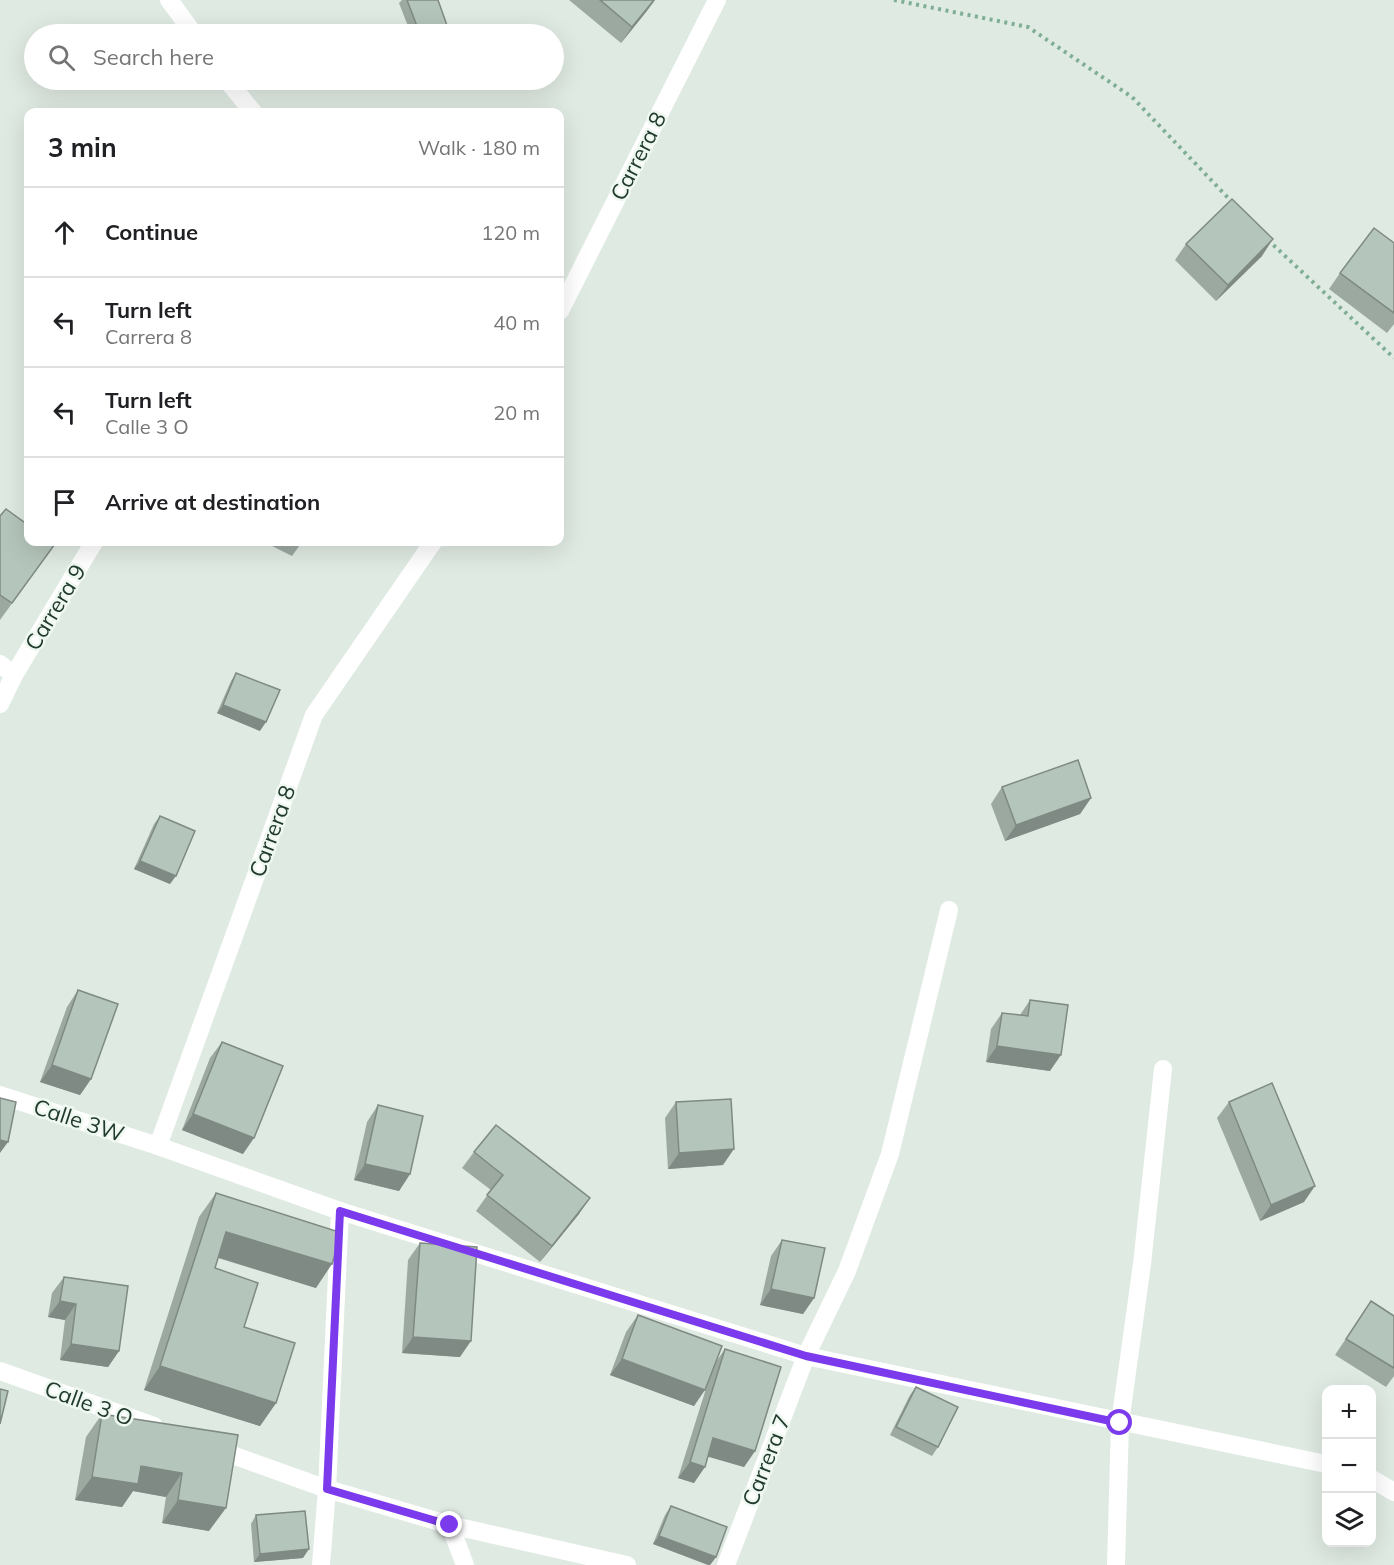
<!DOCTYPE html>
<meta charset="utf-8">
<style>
body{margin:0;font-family:Mulish,sans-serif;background:#f2f2f2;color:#202124}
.controls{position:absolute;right:18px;bottom:18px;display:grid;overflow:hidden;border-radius:12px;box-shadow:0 6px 24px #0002}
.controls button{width:54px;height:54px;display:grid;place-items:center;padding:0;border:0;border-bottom:2px solid #e0e0e0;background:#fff;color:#202124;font:30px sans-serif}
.stop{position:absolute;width:18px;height:18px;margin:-14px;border:4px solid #7c3aed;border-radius:50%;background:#fff}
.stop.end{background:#7c3aed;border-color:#fff;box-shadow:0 2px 6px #0008}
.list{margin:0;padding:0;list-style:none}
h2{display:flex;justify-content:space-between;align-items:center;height:78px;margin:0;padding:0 24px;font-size:26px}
h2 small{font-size:20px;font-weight:400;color:#757577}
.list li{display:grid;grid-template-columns:39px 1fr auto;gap:18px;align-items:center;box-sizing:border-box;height:90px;padding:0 24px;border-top:2px solid #e0e0e0}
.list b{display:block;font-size:22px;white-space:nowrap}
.list p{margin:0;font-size:20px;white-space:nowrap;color:#757577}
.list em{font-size:20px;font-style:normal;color:#757577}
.icon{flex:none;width:33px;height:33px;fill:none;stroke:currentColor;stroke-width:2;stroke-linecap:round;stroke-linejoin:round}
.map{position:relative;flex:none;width:1394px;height:1565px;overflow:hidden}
.search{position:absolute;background:#fff;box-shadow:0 6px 24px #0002;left:24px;top:24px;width:540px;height:66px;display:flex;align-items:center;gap:15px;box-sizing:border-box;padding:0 21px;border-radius:33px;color:#757577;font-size:22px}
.panel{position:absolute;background:#fff;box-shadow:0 6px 24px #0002;left:24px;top:108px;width:540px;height:438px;border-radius:12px}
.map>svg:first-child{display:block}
</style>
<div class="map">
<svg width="1394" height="1565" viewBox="0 0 1394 1565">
<rect width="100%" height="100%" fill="#dfeae2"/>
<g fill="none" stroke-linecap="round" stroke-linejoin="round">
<g stroke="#7fae95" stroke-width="4" stroke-dasharray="3 4.5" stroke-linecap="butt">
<path d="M 894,0 L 1028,27 L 1132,97 L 1232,202"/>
<path d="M 1268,240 L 1394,358"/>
</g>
<g stroke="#fff" stroke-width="18">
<path d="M 169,0 L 194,34"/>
<path d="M 227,80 L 253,112"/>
<path d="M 560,311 L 717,0"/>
<path d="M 0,664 L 14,675"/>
<path d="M 0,704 L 14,675 L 94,542"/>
<path d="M 0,1095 L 158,1146 L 340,1211 L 806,1356 L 1326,1464"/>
<path d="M 158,1146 L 314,715 L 433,542"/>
<path d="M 0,1371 L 154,1426"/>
<path d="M 213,1448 L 327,1489 L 450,1525 L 627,1565"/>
<path d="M 1372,1479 L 1394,1492"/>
<path d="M 450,1525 L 465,1565"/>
<path d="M 321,1565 L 327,1489 L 340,1211"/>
<path d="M 726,1565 L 806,1356 L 847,1271 L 890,1154 L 949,910"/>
<path d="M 1116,1565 L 1120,1423 L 1142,1264 L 1163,1069"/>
</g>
</g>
<g fill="#9ba9a1">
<path d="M 402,0 L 438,0 L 447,34 L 411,34 L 399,3 Z"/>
<path d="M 569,0 L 655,0 L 646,12 L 621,43 Z"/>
<path d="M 1394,243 L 1394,324 L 1387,333 L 1329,289 L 1340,273 Z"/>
<path d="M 1186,244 L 1262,256 L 1216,301 L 1175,260 Z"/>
<path d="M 0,516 L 55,544 L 0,620 Z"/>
<path d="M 264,542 L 302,542 L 292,556 Z"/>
<path d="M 236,673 L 260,731 L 217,713 L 231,681 Z"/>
<path d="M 1002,787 L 1091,798 L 1080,814 L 1005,841 L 991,804 Z"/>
<path d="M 160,816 L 170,884 L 134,869 L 154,824 Z"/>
<path d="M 78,990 L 91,1079 L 80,1095 L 40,1082 L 67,1007 Z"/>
<path d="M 1030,1000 L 1050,1071 L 986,1062 L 991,1029 L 1002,1013 L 1020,1015 Z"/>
<path d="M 222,1042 L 243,1154 L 182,1130 L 210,1058 Z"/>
<path d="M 676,1102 L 723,1165 L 668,1169 L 665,1118 Z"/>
<path d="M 1229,1102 L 1304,1202 L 1260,1221 L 1217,1118 Z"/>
<path d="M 378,1105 L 410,1174 L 399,1191 L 354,1180 L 367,1122 Z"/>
<path d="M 474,1152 L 579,1214 L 540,1262 L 476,1211 L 491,1190 L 462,1168 Z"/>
<path d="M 216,1193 L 316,1288 L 218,1258 L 215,1268 L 244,1327 L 276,1403 L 260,1426 L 144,1390 L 199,1217 Z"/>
<path d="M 782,1240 L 814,1298 L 803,1314 L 760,1305 L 771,1256 Z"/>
<path d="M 420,1243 L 460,1357 L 402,1353 L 408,1260 Z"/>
<path d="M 64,1277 L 119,1351 L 108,1367 L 60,1360 L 65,1320 L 48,1317 L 52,1293 Z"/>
<path d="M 1371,1301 L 1394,1316 L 1394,1376 L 1386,1387 L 1335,1355 Z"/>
<path d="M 638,1315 L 715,1363 L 725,1349 L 755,1451 L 744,1467 L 708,1456 L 694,1483 L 678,1478 L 709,1379 L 694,1406 L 610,1375 L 626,1332 Z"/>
<path d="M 916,1387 L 938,1447 L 932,1456 L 890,1435 L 910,1395 Z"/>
<path d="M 102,1414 L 238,1435 L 209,1531 L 162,1523 L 166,1497 L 133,1491 L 122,1507 L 75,1500 L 86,1437 Z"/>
<path d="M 671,1506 L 716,1557 L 710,1565 L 653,1544 L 665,1515 Z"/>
<path d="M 256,1515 L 303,1558 L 254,1562 L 251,1524 Z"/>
</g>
<g fill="#7e8a83">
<path d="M 655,0 L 646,12 L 621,43 L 632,27 Z"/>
<path d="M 1273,239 L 1262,256 L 1216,301 L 1228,285 Z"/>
<path d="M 223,705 L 266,722 L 260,731 L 217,713 Z"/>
<path d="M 1091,798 L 1080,814 L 1005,841 L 1016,825 Z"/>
<path d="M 140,861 L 176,876 L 170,884 L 134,869 Z"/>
<path d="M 997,1046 L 1061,1055 L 1050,1071 L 986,1062 Z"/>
<path d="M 52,1065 L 91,1079 L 80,1095 L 40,1082 Z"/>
<path d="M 193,1114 L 254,1138 L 243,1154 L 182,1130 Z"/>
<path d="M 0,1140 L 8,1142 L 0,1153 Z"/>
<path d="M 734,1149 L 723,1165 L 668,1169 L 679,1153 Z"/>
<path d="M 365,1164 L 410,1174 L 399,1191 L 354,1180 Z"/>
<path d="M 1315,1186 L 1304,1202 L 1260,1221 L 1271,1205 Z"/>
<path d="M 590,1198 L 579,1214 L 540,1262 L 552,1246 Z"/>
<path d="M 226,1232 L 332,1264 L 316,1288 L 210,1255 Z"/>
<path d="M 771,1289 L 814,1298 L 803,1314 L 760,1305 Z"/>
<path d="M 60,1301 L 76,1304 L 65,1320 L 48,1317 Z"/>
<path d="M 413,1337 L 471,1341 L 460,1357 L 402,1353 Z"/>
<path d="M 71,1344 L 119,1351 L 108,1367 L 60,1360 Z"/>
<path d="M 622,1359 L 705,1390 L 694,1406 L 610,1375 Z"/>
<path d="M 160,1366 L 276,1403 L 260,1426 L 144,1390 Z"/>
<path d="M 713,1438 L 755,1451 L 744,1467 L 702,1455 Z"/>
<path d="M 690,1462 L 705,1467 L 694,1483 L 678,1478 Z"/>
<path d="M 141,1466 L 182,1473 L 166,1497 L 133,1491 L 122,1507 L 75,1500 L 92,1477 Z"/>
<path d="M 178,1500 L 226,1508 L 209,1531 L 162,1523 Z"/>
<path d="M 659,1536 L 716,1557 L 710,1565 L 708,1565 L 653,1544 Z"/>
<path d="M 309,1549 L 303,1558 L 254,1562 L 260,1554 Z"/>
</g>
<g fill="#b4c5bb" stroke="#7e8a83" stroke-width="1.5">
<path d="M 407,0 L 438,0 L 449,31 L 439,34 L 420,34 Z"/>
<path d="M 600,0 L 654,0 L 632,27 Z"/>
<path d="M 1232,199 L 1273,239 L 1228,285 L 1186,244 Z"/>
<path d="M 1374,228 L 1394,243 L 1394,313 L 1340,273 Z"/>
<path d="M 6,509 L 28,525 L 28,542 L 52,542 L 55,544 L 12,603 L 0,595 L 0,516 Z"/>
<path d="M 236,673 L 280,690 L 266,722 L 223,705 Z"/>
<path d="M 1078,760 L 1091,798 L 1016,825 L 1002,787 Z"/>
<path d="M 160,816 L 195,831 L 176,876 L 140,861 Z"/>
<path d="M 78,990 L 118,1004 L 91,1079 L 52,1065 Z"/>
<path d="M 1030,1000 L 1068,1005 L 1061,1055 L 997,1046 L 1002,1013 L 1028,1016 Z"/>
<path d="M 222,1042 L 283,1066 L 254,1138 L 193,1114 Z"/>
<path d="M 1272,1083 L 1315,1186 L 1271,1205 L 1229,1102 Z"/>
<path d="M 0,1098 L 16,1102 L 8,1142 L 0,1140 Z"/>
<path d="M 731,1099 L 734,1149 L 679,1153 L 676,1102 Z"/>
<path d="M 378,1105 L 423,1116 L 410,1174 L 365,1164 Z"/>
<path d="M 496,1125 L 590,1198 L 552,1246 L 487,1195 L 503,1175 L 474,1152 Z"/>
<path d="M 216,1193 L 342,1233 L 332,1264 L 226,1232 L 215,1268 L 258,1283 L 244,1327 L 295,1343 L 276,1403 L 160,1366 Z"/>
<path d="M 782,1240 L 825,1248 L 814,1298 L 771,1289 Z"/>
<path d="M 420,1243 L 477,1247 L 471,1341 L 413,1337 Z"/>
<path d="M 64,1277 L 128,1286 L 119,1351 L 71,1344 L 76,1304 L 60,1301 Z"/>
<path d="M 1371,1301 L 1394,1316 L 1394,1368 L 1346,1339 Z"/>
<path d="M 638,1315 L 722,1346 L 705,1390 L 622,1359 Z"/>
<path d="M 725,1349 L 781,1367 L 755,1451 L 713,1438 L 705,1467 L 690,1462 Z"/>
<path d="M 916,1387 L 958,1407 L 938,1447 L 896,1427 Z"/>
<path d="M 0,1389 L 8,1391 L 0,1424 Z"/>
<path d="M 102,1414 L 238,1435 L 226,1508 L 178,1500 L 182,1473 L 141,1466 L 138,1484 L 92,1477 Z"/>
<path d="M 671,1506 L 727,1527 L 716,1557 L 659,1536 Z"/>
<path d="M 305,1511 L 309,1549 L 260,1554 L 256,1515 Z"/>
</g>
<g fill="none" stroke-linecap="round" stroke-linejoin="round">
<path stroke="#7c3aed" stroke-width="8" d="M 450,1525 L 327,1489 L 340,1211 L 806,1356 L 1120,1423"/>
</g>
<g text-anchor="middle" stroke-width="5" stroke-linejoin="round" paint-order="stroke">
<g font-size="22" fill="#203a2d" stroke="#eff7f1">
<text transform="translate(638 156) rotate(-63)" y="8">Carrera 8</text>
<text transform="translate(55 607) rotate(-59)" y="8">Carrera 9</text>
<text transform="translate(272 831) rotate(-70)" y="8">Carrera 8</text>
<text transform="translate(79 1120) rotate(18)" y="8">Calle 3W</text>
<text transform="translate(89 1403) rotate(20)" y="8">Calle 3 O</text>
<text transform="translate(766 1460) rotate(-69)" y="8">Carrera 7</text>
</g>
</g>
</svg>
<div class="controls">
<button>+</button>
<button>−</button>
<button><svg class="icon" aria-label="layers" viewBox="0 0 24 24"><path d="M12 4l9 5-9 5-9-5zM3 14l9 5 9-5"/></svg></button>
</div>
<div class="stop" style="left:1120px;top:1423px"></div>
<div class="stop end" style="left:450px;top:1525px"></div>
<div class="search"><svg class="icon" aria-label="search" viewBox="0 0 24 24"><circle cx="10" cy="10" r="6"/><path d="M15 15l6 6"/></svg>Search here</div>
<section class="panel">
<h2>3 min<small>Walk · 180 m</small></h2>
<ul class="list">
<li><svg class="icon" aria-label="ahead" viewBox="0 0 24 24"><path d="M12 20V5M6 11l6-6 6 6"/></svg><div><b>Continue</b></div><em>120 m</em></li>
<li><svg class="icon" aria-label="left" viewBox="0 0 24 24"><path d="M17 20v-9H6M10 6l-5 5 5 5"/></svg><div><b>Turn left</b><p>Carrera 8</p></div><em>40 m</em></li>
<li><svg class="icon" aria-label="left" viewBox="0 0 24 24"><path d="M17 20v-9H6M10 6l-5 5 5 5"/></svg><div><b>Turn left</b><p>Calle 3 O</p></div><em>20 m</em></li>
<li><svg class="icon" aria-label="arrive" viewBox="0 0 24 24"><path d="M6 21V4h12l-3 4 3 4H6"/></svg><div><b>Arrive at destination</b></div></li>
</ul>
</section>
</div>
